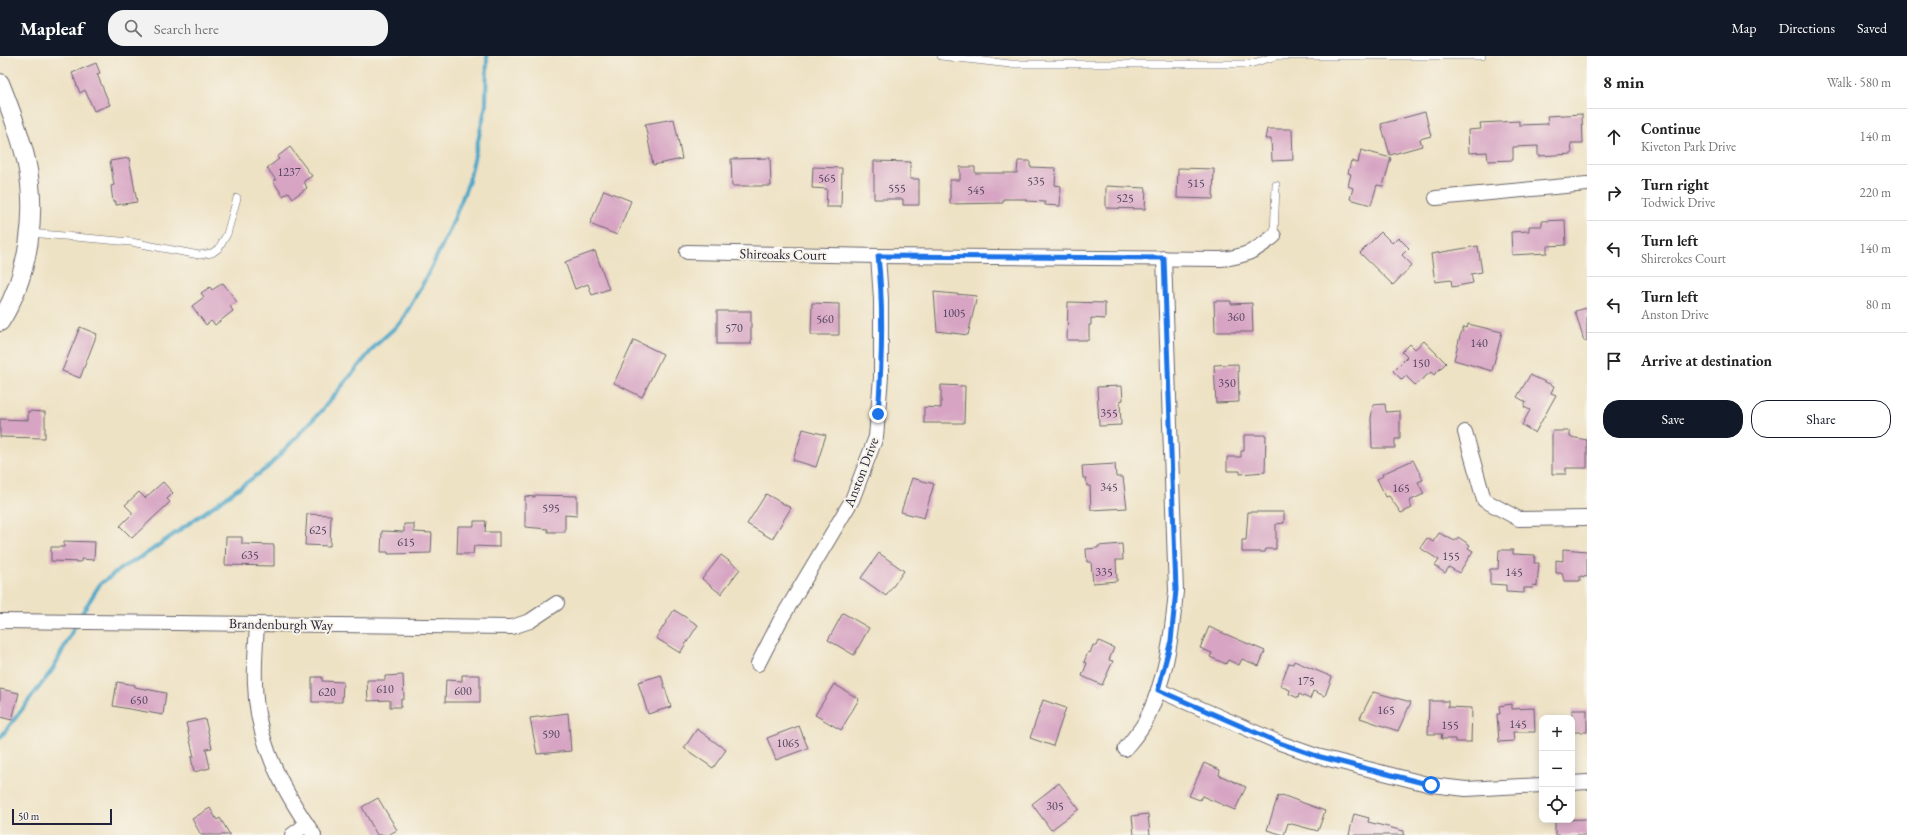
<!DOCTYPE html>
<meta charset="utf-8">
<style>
body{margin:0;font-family:"EB Garamond",serif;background:#f2f2f2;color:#222}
.controls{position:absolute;right:12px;bottom:12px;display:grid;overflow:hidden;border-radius:8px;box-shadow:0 2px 10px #0003}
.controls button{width:36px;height:36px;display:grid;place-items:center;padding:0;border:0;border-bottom:1px solid #e0e0e0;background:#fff;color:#222;font:20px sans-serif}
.scale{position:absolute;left:12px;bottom:10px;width:100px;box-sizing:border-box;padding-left:4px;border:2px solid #22223b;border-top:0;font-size:11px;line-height:14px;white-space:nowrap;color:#22223b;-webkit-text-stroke:3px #f7f3e8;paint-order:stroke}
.stop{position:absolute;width:12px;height:12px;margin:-9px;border:3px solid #1a73e8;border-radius:50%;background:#fff}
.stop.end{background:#1a73e8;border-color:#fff;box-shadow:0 1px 4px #0008}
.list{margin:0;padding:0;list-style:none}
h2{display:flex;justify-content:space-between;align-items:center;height:52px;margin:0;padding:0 16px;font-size:17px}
h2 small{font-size:13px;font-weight:400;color:#767676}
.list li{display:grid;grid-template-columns:26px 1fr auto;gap:12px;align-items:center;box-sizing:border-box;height:56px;padding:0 16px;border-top:1px solid #e0e0e0}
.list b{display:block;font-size:15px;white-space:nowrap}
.list p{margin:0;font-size:13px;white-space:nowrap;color:#767676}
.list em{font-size:13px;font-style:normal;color:#767676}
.actions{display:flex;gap:8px;padding:12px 16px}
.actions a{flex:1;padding:9px 0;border:1px solid #111827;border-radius:16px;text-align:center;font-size:14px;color:#111827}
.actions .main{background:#111827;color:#fff}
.icon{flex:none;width:22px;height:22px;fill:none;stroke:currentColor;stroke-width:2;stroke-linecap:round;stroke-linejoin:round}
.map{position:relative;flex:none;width:1587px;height:779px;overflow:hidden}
header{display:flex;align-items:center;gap:24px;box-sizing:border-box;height:56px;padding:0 20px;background:#111827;color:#fff}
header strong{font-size:19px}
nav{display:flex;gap:22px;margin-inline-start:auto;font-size:14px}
.search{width:280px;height:36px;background:#f2f2f2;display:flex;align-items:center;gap:10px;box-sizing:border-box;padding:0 14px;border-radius:16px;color:#767676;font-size:15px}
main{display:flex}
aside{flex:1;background:#fff}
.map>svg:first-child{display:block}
</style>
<header>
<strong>Mapleaf</strong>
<div class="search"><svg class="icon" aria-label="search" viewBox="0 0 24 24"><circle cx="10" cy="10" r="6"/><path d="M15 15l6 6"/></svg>Search here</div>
<nav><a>Map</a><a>Directions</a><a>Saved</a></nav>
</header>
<main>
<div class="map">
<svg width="1587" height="779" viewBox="0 0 1587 779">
<rect width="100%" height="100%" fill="#f7f3e8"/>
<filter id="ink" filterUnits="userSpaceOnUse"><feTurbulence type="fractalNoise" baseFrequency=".025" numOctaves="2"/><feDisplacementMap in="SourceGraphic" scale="8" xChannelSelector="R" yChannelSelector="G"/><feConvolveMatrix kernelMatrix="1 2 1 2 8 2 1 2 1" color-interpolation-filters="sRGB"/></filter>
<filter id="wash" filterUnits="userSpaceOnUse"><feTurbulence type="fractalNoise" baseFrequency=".012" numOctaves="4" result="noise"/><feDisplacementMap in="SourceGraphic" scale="16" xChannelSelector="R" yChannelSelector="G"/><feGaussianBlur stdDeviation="0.9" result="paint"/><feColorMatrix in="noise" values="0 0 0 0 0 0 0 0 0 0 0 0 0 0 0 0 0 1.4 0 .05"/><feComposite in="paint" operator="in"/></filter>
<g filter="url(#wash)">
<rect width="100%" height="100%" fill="#eee2c4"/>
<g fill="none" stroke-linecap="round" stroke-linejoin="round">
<g stroke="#48a6c7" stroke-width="4">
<path d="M 79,562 L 100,528 L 123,511 L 146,498 L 267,412 L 322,354 L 376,289 L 401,266 L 426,222 L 450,173 L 469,125 L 486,49 L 487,0"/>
<path d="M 0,682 L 53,613 L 76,568"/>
</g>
</g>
<g id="blocks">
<g fill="#d7a4c3">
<path d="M 96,7 L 100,17 L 97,18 L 110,49 L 94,55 L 85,34 L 80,37 L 72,17 Z"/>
<path d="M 1425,56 L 1431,80 L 1420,83 L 1422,90 L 1390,99 L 1381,68 Z"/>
<path d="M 1582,58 L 1583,87 L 1571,87 L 1572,98 L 1538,100 L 1538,90 L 1513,91 L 1513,104 L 1488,105 L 1487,96 L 1469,97 L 1468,74 L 1481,73 L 1480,67 L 1519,65 L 1519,69 L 1548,68 L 1547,60 Z"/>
<path d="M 674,63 L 682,103 L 653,109 L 645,68 Z"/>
<path d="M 1267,73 L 1292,73 L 1293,104 L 1272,105 L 1271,83 L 1265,83 Z"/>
<path d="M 290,91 L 312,120 L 304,125 L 307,132 L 293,142 L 289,136 L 283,140 L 273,125 L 276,124 L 267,112 L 279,103 L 277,101 Z"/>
<path d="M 1361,94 L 1391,102 L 1383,130 L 1377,129 L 1371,149 L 1350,143 L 1353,132 L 1348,130 L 1351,118 L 1348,117 L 1351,105 L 1358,107 Z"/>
<path d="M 129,102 L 137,146 L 116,149 L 116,145 L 113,146 L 111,130 L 114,129 L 110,105 Z"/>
<path d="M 770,102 L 771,130 L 732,130 L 731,103 Z"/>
<path d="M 874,105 L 910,106 L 910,123 L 919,123 L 919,149 L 903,149 L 903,143 L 874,143 Z"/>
<path d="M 1018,105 L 1030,105 L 1030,111 L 1056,112 L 1055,129 L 1061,130 L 1060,150 L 1045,149 L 1045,146 L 1026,145 L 1026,143 L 1003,143 L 1003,147 L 950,148 L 950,124 L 960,124 L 960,111 L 975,111 L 975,117 L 1017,117 Z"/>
<path d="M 813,111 L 842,112 L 841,151 L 826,151 L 827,133 L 812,132 Z"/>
<path d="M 1178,112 L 1214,113 L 1213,143 L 1177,142 Z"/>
<path d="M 1106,130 L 1146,132 L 1145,153 L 1106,152 Z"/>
<path d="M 604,134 L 631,145 L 617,179 L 590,168 Z"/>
<path d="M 1565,164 L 1566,189 L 1547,190 L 1547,197 L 1512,199 L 1511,176 L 1529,175 L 1529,170 L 1542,170 L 1542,165 Z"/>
<path d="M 1381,176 L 1392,187 L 1398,181 L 1409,192 L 1402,199 L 1412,209 L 1393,229 L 1360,197 Z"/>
<path d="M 1478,190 L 1482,216 L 1471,218 L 1473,227 L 1452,231 L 1451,224 L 1435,226 L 1431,198 Z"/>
<path d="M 595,195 L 609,233 L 592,239 L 588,228 L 575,233 L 565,206 Z"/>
<path d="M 223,227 L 237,246 L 230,250 L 233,255 L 215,269 L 211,265 L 206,269 L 192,250 L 204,241 L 201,237 L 210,231 L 212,234 Z"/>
<path d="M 934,236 L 977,240 L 968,279 L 937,275 Z"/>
<path d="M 1214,245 L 1231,245 L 1231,248 L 1252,247 L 1253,276 L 1215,276 Z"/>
<path d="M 1068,246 L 1105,247 L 1105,263 L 1091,262 L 1091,269 L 1089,269 L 1089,284 L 1067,284 Z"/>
<path d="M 812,247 L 839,248 L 839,279 L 811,279 Z"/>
<path d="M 1587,252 L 1587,285 L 1584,285 L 1575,255 Z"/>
<rect x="717" y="255" width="34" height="33"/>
<path d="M 1468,268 L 1502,276 L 1492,315 L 1454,304 L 1460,280 L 1464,271 L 1467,272 Z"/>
<path d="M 80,271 L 97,278 L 80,322 L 62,315 Z"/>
<path d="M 634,284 L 663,298 L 642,341 L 614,327 Z"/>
<path d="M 1424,285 L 1446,307 L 1434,319 L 1431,316 L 1415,329 L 1406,320 L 1402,324 L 1393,315 L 1407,301 L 1402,296 L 1410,288 L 1415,293 Z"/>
<path d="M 1238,308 L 1239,346 L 1216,347 L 1214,309 Z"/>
<path d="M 1530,319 L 1554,330 L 1551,337 L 1556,339 L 1535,377 L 1522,369 L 1530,354 L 1524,351 L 1526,346 L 1517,341 Z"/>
<path d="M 941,329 L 965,330 L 964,367 L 924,367 L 924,351 L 941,352 Z"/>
<path d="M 1122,330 L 1123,344 L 1120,345 L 1121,369 L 1099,370 L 1097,331 Z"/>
<path d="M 1385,348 L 1386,356 L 1400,355 L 1400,383 L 1395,383 L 1395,392 L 1372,392 L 1371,363 L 1373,349 Z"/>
<path d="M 28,355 L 45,356 L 45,382 L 0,381 L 0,363 L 28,364 Z"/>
<path d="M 803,373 L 826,379 L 816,411 L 793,404 Z"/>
<path d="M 1552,375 L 1570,375 L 1570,381 L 1587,384 L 1587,412 L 1566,412 L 1566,418 L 1552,418 Z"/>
<path d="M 1244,379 L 1266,379 L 1265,416 L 1240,418 L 1240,415 L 1227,415 L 1227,401 L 1241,401 L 1241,395 L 1244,395 Z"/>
<path d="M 1413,404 L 1423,424 L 1418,426 L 1424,438 L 1409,445 L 1412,452 L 1401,457 L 1389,440 L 1386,441 L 1377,423 L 1383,420 L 1382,418 Z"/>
<path d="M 1115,408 L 1116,421 L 1123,421 L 1127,452 L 1091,454 L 1090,430 L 1087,430 L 1086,422 L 1083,422 L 1082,410 Z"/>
<path d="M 912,422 L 934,428 L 924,462 L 901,456 Z"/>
<path d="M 163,426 L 173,437 L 167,443 L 170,446 L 132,482 L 120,470 L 133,457 L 125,449 L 139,436 L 145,442 Z"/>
<path d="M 766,438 L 791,452 L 772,483 L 747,468 Z"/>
<path d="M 535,439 L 577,440 L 577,460 L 565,459 L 565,476 L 548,476 L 548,473 L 525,471 L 525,440 L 535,441 Z"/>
<path d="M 1248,456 L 1284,456 L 1284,467 L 1276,468 L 1276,493 L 1266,493 L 1265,496 L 1242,496 L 1242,484 L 1246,484 Z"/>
<path d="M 307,458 L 331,459 L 330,490 L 305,489 Z"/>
<path d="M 474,465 L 486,465 L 485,476 L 499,476 L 499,491 L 474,490 L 473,498 L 457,498 L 458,470 L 474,470 Z"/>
<path d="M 404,468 L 414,468 L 414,476 L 432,477 L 431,497 L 388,498 L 388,496 L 381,496 L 382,475 L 404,476 Z"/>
<path d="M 1439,477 L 1455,485 L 1458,481 L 1470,489 L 1468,492 L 1473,495 L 1459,517 L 1449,511 L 1445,517 L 1435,510 L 1439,504 L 1420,492 L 1427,482 L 1433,486 Z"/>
<path d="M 226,481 L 242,481 L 242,488 L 274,489 L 274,510 L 225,509 Z"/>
<path d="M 64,485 L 95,486 L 94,504 L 81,503 L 81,506 L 51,505 L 51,491 L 64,491 Z"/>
<path d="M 1122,488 L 1123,504 L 1116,504 L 1117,525 L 1093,527 L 1091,506 L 1087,506 L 1086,493 L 1098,492 L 1098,490 Z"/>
<path d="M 1563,493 L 1587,495 L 1587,521 L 1580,520 L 1580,525 L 1564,525 L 1562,517 L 1556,517 L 1556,504 L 1563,505 Z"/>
<path d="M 1499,494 L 1513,494 L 1513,498 L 1535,499 L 1534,507 L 1539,507 L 1537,530 L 1533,529 L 1532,532 L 1524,532 L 1524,537 L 1506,536 L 1506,529 L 1490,528 L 1490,513 L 1498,513 Z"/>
<path d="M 879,497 L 904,515 L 886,540 L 861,522 Z"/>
<path d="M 721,499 L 740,513 L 721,538 L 702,523 Z"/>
<path d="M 674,554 L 698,569 L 680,597 L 656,582 Z"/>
<path d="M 843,557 L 869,572 L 854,599 L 828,584 Z"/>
<path d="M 1209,571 L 1265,595 L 1259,610 L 1242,603 L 1239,609 L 1228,604 L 1226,608 L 1210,601 L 1212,597 L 1200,592 Z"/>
<path d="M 1099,585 L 1114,592 L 1109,604 L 1113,605 L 1102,629 L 1082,620 L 1087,607 L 1084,606 L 1088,596 L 1090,597 L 1093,589 L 1097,590 Z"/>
<path d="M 1294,605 L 1332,621 L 1325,640 L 1313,635 L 1310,643 L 1299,638 L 1298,642 L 1289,638 L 1290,634 L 1280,630 L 1289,607 L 1293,608 Z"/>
<path d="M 403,619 L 404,643 L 401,643 L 401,651 L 390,651 L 390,644 L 368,645 L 367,624 L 385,624 L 385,620 Z"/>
<path d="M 462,619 L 480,619 L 480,646 L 445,646 L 446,624 L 462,625 Z"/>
<path d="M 661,619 L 671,651 L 648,658 L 638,626 Z"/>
<path d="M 312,621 L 322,621 L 322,625 L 343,626 L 342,646 L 312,646 Z"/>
<path d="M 117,626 L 135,629 L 135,631 L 166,637 L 163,659 L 113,650 Z"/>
<path d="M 834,628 L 859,643 L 841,674 L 815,659 Z"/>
<path d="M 0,633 L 19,637 L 12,664 L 0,661 Z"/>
<path d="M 1373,636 L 1411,646 L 1398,675 L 1360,662 Z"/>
<path d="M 1043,644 L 1066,652 L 1053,690 L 1030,682 Z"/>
<path d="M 1429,645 L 1448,645 L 1448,651 L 1472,652 L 1471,686 L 1455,686 L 1455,683 L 1441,683 L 1442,678 L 1428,678 Z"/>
<path d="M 1512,648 L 1512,653 L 1534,652 L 1535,676 L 1513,676 L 1514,685 L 1499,686 L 1497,658 L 1500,658 L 1499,650 Z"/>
<rect x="1572" y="654" width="15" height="22"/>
<path d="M 568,657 L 571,695 L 537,698 L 530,662 Z"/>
<path d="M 205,663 L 212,692 L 206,693 L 210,712 L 194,716 L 191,701 L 194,701 L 186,667 Z"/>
<path d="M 799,670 L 808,692 L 776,704 L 767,682 Z"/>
<path d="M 697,673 L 726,694 L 713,712 L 684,692 Z"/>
<path d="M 1204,707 L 1220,714 L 1219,719 L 1246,731 L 1235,754 L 1202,740 L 1200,744 L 1189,740 Z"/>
<path d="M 1059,727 L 1079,753 L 1051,774 L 1032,748 Z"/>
<path d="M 1282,739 L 1325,755 L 1318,775 L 1288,767 L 1284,779 L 1267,774 L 1278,740 L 1281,741 Z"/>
<path d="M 378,742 L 397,774 L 388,779 L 377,779 L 362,751 Z"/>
<path d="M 210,752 L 217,764 L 220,762 L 230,779 L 201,779 L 192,763 Z"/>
<path d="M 1148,758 L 1150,779 L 1134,779 L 1132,760 Z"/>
<path d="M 1354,758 L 1369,762 L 1368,766 L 1404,775 L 1404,779 L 1349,779 Z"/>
<path d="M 1587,763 L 1587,779 L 1555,779 L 1555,764 Z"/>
</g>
</g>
</g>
<g filter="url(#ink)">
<use href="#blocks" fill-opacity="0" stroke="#69656b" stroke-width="1"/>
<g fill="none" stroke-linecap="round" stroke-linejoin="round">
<defs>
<g id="service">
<path d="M 941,0 L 1010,8 L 1250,8 L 1273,1"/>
<path d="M 1273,0 L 1482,0"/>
<path d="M 30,177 L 131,186 L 199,199 L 212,197 L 219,192 L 227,178 L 237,142"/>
<path d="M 1274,180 L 1276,129"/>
</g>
<g id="minor">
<path d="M 1436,142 L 1587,128"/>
<path d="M 687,196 L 878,200 L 1221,203 C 1244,201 1256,195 1274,180"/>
<path d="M 1465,376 L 1484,444 L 1519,463 L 1587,462"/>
<path d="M 0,565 L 512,571 L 530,565 L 557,547"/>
<path d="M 257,568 C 256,588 254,607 255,627 C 256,685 282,733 314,779"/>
<path d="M 758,608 L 780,565 L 852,444 L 876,381 L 881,321 L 881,243 L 878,200"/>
<path d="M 1158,634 L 1280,687 L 1317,700 L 1431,729 L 1466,733 L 1542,729"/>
<path d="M 1125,693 C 1132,684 1140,675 1145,666 C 1166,625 1172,580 1176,535 L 1164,202"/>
<path d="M 1572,727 L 1587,726"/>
<path d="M 292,779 L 307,768"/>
</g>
<path id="tertiary" d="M 0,27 C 10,52 20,78 26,104 C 38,157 29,220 0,266"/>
</defs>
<use href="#service" stroke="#69656b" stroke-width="8"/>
<use href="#minor" stroke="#69656b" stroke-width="16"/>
<use href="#tertiary" stroke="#69656b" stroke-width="20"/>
<use href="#service" stroke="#fff" stroke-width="7"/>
<use href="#minor" stroke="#fff" stroke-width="14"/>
<use href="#tertiary" stroke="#fff" stroke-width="18"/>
</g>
</g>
<g fill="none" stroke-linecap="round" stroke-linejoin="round" filter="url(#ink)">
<path stroke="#1a73e8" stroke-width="5" d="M 878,358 C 882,306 884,252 878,200 L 1164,202 L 1176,534 L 1171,585 L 1158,634 L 1280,687 L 1317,700 L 1431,729"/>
</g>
<g text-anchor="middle" stroke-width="4" stroke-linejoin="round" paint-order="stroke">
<g font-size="12" fill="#4f425d">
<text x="289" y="120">1237</text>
<text x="827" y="126">565</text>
<text x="1036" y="129">535</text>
<text x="1196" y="131">515</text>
<text x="897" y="136">555</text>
<text x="976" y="138">545</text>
<text x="1125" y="146">525</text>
<text x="954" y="261">1005</text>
<text x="1236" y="265">360</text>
<text x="825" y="267">560</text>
<text x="734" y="276">570</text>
<text x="1479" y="291">140</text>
<text x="1421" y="311">150</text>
<text x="1227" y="331">350</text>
<text x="1109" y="361">355</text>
<text x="1109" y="435">345</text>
<text x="1401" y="436">165</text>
<text x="551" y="456">595</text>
<text x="318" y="478">625</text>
<text x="406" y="490">615</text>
<text x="250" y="503">635</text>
<text x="1451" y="504">155</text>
<text x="1104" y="520">335</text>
<text x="1514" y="520">145</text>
<text x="1306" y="629">175</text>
<text x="385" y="637">610</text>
<text x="463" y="639">600</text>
<text x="327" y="640">620</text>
<text x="139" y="648">650</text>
<text x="1386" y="658">165</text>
<text x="1518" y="672">145</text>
<text x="1450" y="673">155</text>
<text x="551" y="682">590</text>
<text x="788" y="691">1065</text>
<text x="1055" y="754">305</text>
</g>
<g font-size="14" fill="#22223b" stroke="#f7f3e8">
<text transform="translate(783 198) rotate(1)" y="5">Shireoaks Court</text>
<text transform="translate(861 416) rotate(-69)" y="5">Anston Drive</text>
<text transform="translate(281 568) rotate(1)" y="5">Brandenburgh Way</text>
</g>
</g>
</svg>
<div class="controls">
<button>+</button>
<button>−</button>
<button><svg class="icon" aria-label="locate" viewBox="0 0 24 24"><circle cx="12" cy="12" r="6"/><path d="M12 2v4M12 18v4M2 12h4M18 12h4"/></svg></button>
</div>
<div class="scale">50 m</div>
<div class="stop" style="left:1431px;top:729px"></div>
<div class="stop end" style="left:878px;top:358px"></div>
</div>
<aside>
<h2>8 min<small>Walk · 580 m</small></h2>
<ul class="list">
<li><svg class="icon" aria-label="ahead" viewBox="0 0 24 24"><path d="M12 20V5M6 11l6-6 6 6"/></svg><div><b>Continue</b><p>Kiveton Park Drive</p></div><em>140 m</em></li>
<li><svg class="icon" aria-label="right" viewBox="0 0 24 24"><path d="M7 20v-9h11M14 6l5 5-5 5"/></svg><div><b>Turn right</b><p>Todwick Drive</p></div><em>220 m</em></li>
<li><svg class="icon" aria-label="left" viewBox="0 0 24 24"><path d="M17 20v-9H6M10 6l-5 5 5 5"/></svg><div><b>Turn left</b><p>Shirerokes Court</p></div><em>140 m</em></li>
<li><svg class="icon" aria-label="left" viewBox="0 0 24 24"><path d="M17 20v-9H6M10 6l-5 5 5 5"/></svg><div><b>Turn left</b><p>Anston Drive</p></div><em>80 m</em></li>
<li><svg class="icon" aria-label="arrive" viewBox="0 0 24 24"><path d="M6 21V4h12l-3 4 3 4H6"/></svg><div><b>Arrive at destination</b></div></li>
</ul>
<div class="actions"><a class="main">Save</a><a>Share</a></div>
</aside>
</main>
